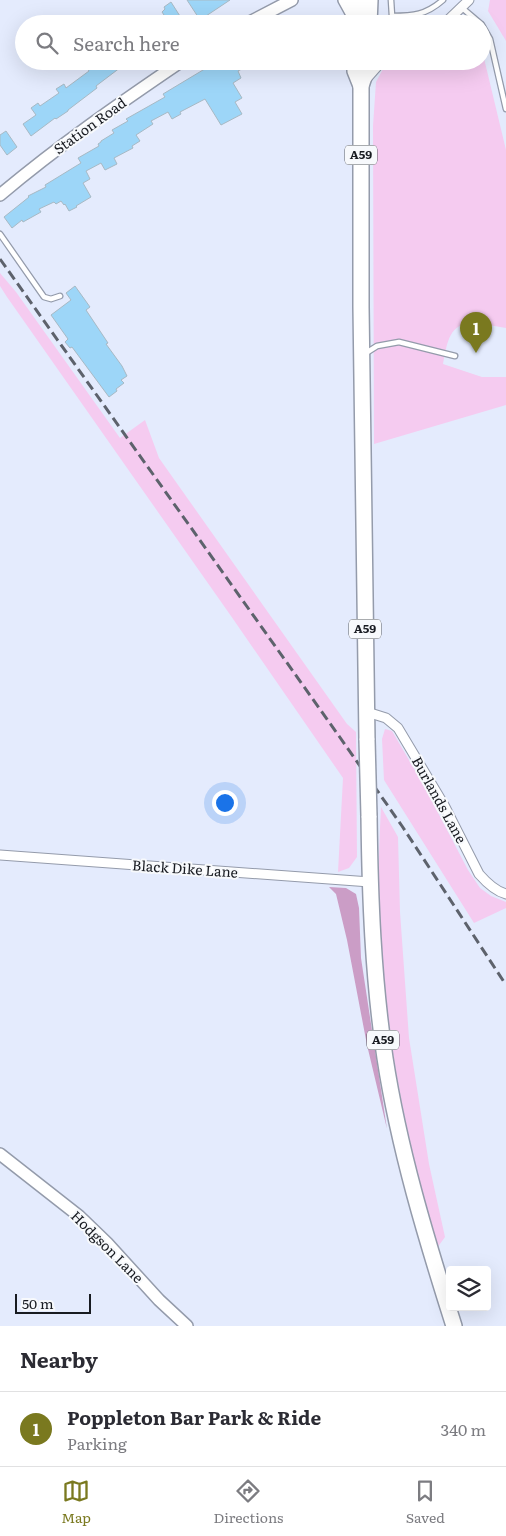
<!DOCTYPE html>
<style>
body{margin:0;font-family:Literata,serif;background:#f7f7f7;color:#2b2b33}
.controls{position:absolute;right:15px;bottom:15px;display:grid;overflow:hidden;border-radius:5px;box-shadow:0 5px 20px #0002}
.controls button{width:45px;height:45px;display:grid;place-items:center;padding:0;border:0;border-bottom:1px solid #e1e1e2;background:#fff;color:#2b2b33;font:25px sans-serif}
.scale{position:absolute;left:15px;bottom:12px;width:76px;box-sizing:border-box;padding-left:5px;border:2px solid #181b21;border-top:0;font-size:14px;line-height:18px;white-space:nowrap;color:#181b21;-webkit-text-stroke:4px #f7f9fc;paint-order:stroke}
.you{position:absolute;left:224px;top:802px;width:18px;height:18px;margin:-12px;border:4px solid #fff;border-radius:50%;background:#1a73e8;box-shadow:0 0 0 8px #1a73e833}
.badge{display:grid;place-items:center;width:32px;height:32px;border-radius:50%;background:#7a791f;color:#fff;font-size:16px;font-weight:700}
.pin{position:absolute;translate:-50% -41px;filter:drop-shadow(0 1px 2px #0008)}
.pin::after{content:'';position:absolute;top:26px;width:18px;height:15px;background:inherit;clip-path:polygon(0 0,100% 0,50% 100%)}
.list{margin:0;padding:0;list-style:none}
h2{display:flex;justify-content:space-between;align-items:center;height:65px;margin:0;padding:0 20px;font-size:21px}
h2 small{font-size:16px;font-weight:400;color:#7c7c81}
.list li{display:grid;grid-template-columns:32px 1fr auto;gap:15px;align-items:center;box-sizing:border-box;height:75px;padding:0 20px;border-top:1px solid #e1e1e2}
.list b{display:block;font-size:19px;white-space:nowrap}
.list p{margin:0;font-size:16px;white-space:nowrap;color:#7c7c81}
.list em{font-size:16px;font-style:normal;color:#7c7c81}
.icon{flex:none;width:28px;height:28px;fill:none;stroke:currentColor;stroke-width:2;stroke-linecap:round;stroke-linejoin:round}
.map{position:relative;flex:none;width:506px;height:1326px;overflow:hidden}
.search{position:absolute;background:#fff;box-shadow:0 5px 20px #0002;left:15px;right:15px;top:15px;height:55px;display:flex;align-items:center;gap:12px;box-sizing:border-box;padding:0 18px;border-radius:28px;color:#7c7c81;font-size:19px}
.sheet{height:140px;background:#fff}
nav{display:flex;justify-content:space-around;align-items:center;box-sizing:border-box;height:70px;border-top:1px solid #e1e1e2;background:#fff;font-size:14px;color:#7c7c81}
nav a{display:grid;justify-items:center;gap:2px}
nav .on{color:#7a791f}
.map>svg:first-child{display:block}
</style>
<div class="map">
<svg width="506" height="1326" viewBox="0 0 506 1326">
<rect width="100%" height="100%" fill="#e4ebfd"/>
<g fill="#f5cbf0">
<path d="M 490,0 L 506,0 L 506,41 L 488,11 Z"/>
<path d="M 482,50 L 506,150 L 506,328 C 498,327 491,325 483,324 C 450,319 448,338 443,364 L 482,377 L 506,377 L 506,405 L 374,444 L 373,126 L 376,82 L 383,69 L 395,61 L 482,61 Z"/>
<path d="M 0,273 L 16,292 L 120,438 L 145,420 L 159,458 L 347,724 L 356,732 L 357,857 L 349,868 L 338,872 L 343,778 L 231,616 L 7,297 L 0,286 Z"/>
<path d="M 385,729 L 392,731 L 423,784 L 468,870 L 480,888 L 491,896 L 506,902 L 506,908 L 474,923 L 384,780 L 382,739 Z"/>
<path d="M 381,807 L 398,837 L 400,912 L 409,1038 L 429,1164 L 445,1237 L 437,1248 C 407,1140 384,1033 379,921 C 378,883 379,845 381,807 Z"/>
</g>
<path fill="#cb9dc6" d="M 329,887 L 346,888 L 356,894 L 359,908 L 361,958 L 387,1129 L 367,1045 L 347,940 L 336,894 Z"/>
<g fill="#9dd6f8" stroke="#a8b9c4">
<path d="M 187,0 L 230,0 L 200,20 Z"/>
<path d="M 171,2 L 185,24 L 170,24 L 162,12 L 165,9 L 164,7 Z"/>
<path d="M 82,61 L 129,61 L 96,86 L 97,88 L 68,110 L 68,111 L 56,119 L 55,118 L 31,136 L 23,124 L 36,115 L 31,108 L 38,103 L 40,106 L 59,93 L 56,89 L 64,84 L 66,88 L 89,71 Z"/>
<path d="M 218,61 L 257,61 L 238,71 L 241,78 L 233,83 L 242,98 L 235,102 L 242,114 L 221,125 L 205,99 L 180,112 L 181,114 L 172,119 L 168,112 L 151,121 L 153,124 L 136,135 L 140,141 L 132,146 L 133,148 L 114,158 L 117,164 L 105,170 L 101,163 L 86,171 L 90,179 L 83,183 L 91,197 L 76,206 L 77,207 L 69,211 L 65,204 L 64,205 L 61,201 L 56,204 L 54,202 L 39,209 L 41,212 L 23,222 L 22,220 L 12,228 L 4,217 L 29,197 L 28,196 L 46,187 L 45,185 L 81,163 L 78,158 L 99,146 L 98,144 L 101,142 L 101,141 L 114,133 L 112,130 L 128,121 L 126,119 L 165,97 L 163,94 Z"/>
<path d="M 6,131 L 17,147 L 7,155 L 0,145 L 0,135 Z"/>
<path d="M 75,286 L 90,307 L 86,310 L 108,343 L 106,344 L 122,366 L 127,376 L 121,380 L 124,383 L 116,389 L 117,391 L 109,397 L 72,347 L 70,348 L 65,342 L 68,339 L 51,315 L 71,300 L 66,293 Z"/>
</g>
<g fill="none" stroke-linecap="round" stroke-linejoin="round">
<defs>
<g id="lane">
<path d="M 391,0 L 392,16 C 413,16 426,15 443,0"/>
<path d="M 461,7 L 481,24"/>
<path d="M 482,25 L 490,39 L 506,109"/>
<path d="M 0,234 L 44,297 L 51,299 L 60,296"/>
<path d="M 366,353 L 377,346 L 399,342 L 455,356"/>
</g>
<g id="street">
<path d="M 444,24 L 469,0"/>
<path d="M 367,78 L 382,61"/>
<path d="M 367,712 L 386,718 L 398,728 L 444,805 L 479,874 C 486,882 495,891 506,894"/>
<path d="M 0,855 L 370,882"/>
</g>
<g id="secondary">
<path d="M 344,0 L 355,20"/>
<path d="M 246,24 L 292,0"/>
<path d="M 0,195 C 58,146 120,103 182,61"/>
<path d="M 0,1154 L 79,1216 L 107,1243 L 159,1300 L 187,1326"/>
</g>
<g id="highway">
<path d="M 356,24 L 357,0"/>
<path d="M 369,24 L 370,0"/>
<path d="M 355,61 L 355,71 L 361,86"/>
<path d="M 367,61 L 366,71 L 361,86 L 361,307 L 367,740"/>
<path d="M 369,816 C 370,897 373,978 385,1058 C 399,1149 426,1238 454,1326"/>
</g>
</defs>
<use href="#lane" stroke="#949bab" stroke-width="7"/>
<use href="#street" stroke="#949bab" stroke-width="11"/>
<use href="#secondary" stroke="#949bab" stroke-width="14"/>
<use href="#highway" stroke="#949bab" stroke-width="18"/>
<use href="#lane" stroke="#fff" stroke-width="4.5"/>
<use href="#street" stroke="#fff" stroke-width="9"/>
<use href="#secondary" stroke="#fff" stroke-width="11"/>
<use href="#highway" stroke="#fff" stroke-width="15"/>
<path stroke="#5d626c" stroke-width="3" stroke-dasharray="10 5" stroke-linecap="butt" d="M 0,259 L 339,736 L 402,826 L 506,985"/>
<defs>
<path id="highway-bridge" d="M 367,740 L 369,816"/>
</defs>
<use href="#highway-bridge" stroke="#949bab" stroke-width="18" stroke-linecap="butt"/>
<use href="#highway-bridge" stroke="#fff" stroke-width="15"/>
</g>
<g text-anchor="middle" stroke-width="4" stroke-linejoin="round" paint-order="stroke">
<g fill="#f7f9fc" stroke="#5b5e63" stroke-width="1">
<rect x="345" y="145.5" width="32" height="19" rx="4"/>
<rect x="349" y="619.5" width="32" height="19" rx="4"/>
<rect x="367" y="1030.5" width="32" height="19" rx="4"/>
</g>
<g font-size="12" font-weight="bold" fill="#181b21">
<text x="361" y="159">A59</text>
<text x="365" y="633">A59</text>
<text x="383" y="1044">A59</text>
</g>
<g font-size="14" fill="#181b21" stroke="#f7f9fc">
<text transform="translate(90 126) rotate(-36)" y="5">Station Road</text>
<text transform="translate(439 800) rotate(61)" y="5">Burlands Lane</text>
<text transform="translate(185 869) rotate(4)" y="5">Black Dike Lane</text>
<text transform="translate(107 1247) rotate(45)" y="5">Hodgson Lane</text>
</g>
</g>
</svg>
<div class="controls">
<button><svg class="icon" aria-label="layers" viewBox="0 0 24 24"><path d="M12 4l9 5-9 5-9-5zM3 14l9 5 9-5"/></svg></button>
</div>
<div class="scale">50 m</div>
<div class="you"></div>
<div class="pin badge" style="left:476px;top:353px">1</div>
<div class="search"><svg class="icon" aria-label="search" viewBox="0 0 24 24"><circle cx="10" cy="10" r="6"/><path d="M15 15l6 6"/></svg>Search here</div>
</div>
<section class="sheet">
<h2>Nearby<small></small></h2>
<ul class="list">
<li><span class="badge">1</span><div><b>Poppleton Bar Park &amp; Ride</b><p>Parking</p></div><em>340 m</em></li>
</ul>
</section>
<nav>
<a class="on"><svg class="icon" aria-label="map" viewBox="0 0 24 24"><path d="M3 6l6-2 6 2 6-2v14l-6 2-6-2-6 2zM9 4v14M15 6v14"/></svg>Map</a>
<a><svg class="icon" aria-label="directions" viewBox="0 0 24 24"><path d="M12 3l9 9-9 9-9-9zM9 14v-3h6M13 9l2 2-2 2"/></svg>Directions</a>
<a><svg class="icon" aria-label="saved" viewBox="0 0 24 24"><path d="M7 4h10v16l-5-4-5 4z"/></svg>Saved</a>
</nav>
